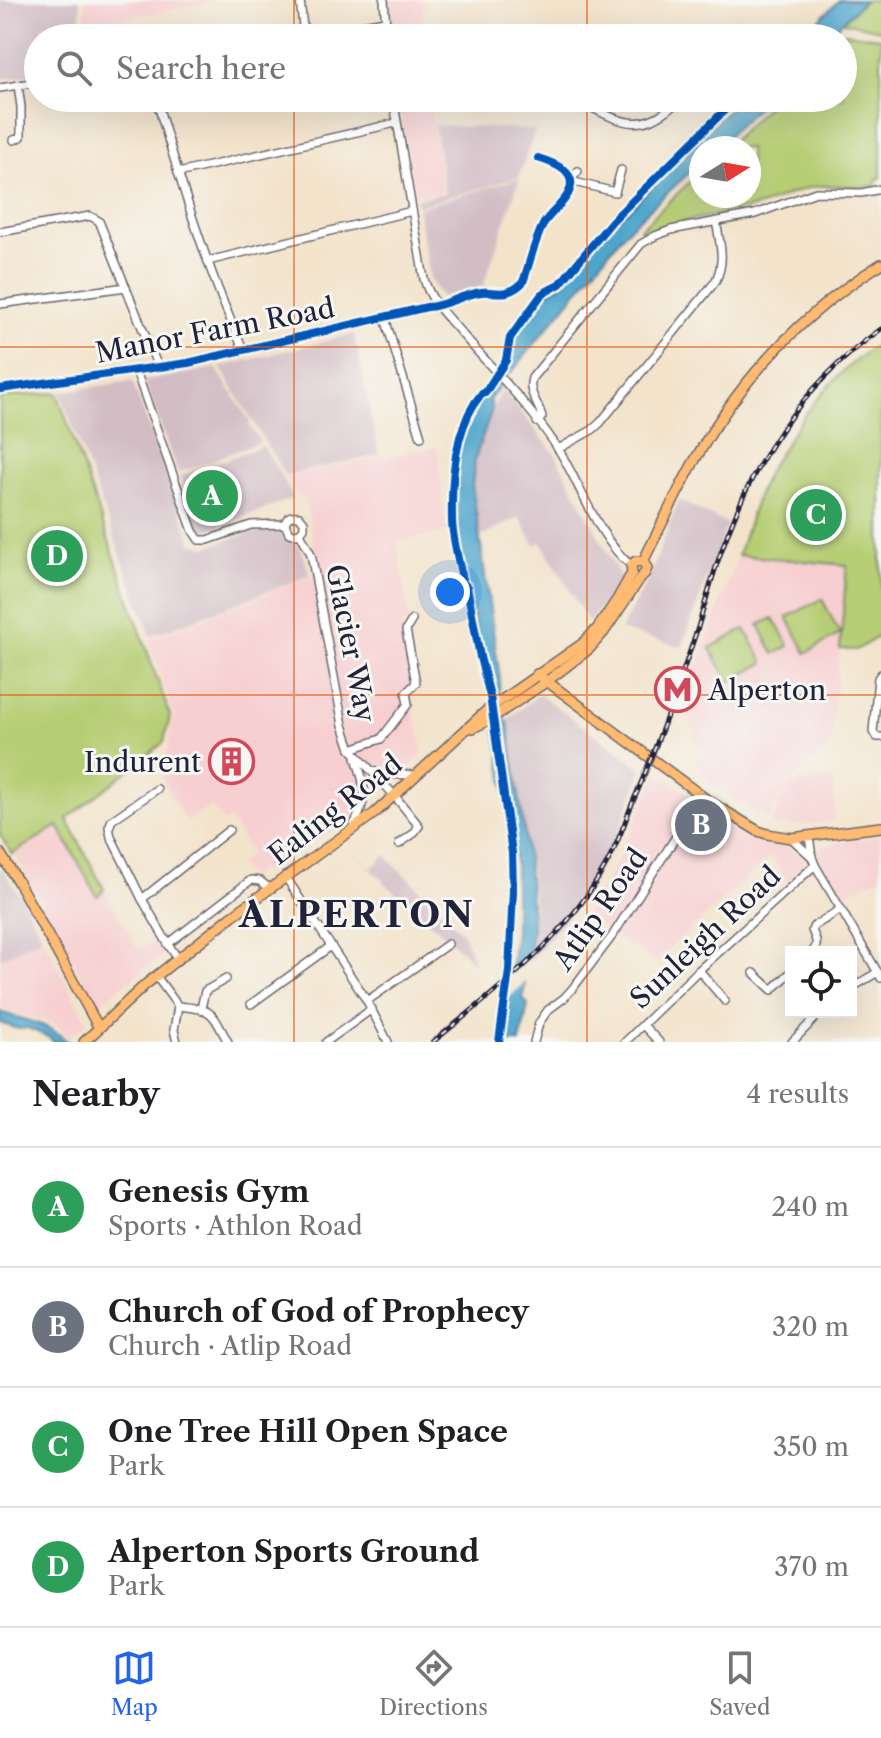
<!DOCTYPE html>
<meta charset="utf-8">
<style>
body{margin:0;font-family:"Libre Caslon Text",serif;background:#f6f6f6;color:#202124}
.controls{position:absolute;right:24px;bottom:24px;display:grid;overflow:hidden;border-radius:0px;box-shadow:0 8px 32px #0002}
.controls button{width:72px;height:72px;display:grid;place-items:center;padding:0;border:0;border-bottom:2px solid #e0e0e0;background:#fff;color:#202124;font:40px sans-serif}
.compass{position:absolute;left:689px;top:136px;width:72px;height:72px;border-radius:50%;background:#fff;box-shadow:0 8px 32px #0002;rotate:79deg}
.you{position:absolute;left:450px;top:592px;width:28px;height:28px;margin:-20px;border:6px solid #fff;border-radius:50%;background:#1a73e8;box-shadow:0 0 0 12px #1a73e833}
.badge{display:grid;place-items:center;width:52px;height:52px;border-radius:50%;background:#2563eb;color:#fff;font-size:26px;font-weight:700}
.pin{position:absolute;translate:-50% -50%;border:4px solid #fff;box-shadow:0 2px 8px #0006}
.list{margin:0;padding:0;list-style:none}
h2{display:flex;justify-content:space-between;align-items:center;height:104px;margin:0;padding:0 32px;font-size:34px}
h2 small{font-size:26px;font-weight:400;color:#757577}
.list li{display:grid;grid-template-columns:52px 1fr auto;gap:24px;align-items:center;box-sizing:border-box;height:120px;padding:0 32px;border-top:2px solid #e0e0e0}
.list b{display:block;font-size:30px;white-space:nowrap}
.list p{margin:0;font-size:26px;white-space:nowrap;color:#757577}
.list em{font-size:26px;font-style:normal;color:#757577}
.icon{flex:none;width:44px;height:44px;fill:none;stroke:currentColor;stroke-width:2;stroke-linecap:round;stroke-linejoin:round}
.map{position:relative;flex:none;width:881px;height:1042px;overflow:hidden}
.search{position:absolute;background:#fff;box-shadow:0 8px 32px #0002;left:24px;right:24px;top:24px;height:88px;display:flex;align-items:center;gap:20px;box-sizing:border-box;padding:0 28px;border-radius:44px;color:#757577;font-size:30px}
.sheet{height:584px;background:#fff}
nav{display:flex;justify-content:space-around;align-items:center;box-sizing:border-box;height:112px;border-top:2px solid #e0e0e0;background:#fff;font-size:22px;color:#757577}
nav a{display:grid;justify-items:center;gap:4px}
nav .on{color:#2563eb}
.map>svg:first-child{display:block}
</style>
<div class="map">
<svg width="881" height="1042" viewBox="0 0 881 1042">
<rect width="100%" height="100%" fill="#f6f6f2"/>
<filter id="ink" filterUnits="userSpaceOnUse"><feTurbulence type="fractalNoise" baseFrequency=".0125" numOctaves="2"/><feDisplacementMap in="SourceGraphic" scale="16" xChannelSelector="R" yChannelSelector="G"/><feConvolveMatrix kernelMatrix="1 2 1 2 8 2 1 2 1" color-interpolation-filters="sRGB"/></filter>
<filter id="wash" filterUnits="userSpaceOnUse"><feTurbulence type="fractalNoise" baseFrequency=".006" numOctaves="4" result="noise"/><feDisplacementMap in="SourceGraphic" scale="32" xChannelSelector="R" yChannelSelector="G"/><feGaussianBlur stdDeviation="1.8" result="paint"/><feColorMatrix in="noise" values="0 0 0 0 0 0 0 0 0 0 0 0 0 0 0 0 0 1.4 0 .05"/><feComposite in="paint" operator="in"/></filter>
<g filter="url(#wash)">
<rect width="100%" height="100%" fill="#f3e3cb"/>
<g fill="#f7cfd0">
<path d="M 85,0 L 223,0 L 85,25 Z"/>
<path d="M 388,0 L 424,0 L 423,38 L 391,38 Z"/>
<path d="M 398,98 L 428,98 L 443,191 L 415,197 Z"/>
<path d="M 437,447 L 447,532 L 397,542 L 409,618 L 402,626 L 412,677 L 409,683 L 423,755 L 353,816 L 264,874 L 261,870 L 249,878 L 239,863 L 251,854 L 230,819 L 224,822 L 211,806 L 186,823 L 163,781 L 173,714 L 149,640 L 319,573 L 305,498 L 296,493 L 285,476 Z"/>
<path d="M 738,555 L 848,565 L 831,743 L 788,783 L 833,779 L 835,821 L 805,825 L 770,826 L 788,784 L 772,810 L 770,820 L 715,787 L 695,760 L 702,752 L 692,737 L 696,733 L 682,707 Z"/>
<path d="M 657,773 L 763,846 L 777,843 L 790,845 L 809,865 L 789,881 L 770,856 L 655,962 L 584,916 L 621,856 Z"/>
<path d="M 58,825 L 96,895 L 104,889 L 138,950 L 160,939 L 168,951 L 97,1005 L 15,854 Z"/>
<path d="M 880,835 L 881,876 L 842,896 L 820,865 L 817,856 L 821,847 Z"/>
<path d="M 42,937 L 88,1023 L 68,1038 L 56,1024 L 0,1008 L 0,959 Z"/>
</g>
<g fill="#d2bdc5">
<path d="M 0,0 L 80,0 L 81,21 L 42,27 L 43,38 L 38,38 L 38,74 L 0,79 Z"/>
<path d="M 434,125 L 535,130 L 519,177 L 417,206 L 416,199 L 445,193 Z"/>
<path d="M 520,178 L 482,289 L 442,298 L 430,279 L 418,208 Z"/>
<path d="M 354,334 L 379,455 L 285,475 L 220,367 Z"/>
<path d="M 216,368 L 251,423 L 249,425 L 260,442 L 178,473 L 144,381 Z"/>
<path d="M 132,381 L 192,543 L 206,547 L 252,532 L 278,532 L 300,547 L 310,575 L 151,636 L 60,392 Z"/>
<path d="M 503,390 L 555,454 L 621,578 L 589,623 L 541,542 L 534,545 L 519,517 L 479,538 L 471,488 L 479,431 Z"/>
<path d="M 263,446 L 294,498 L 201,533 L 199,530 L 180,476 Z"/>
<path d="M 679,500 L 727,524 L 682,647 L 620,630 L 649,578 Z"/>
<path d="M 539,694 L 642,769 L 614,844 L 578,903 L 530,962 L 534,897 L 508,719 Z"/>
<path d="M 349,847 L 372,868 L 385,855 L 462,932 L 475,964 L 437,928 L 421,918 Z"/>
<path d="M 0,866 L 23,900 L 42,937 L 0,959 Z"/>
</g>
<g fill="#b6ce73" stroke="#6c7857" stroke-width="2">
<path d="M 865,0 L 881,0 L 881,30 L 843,22 Z"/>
<path d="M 839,32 L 881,38 L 881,178 L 877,179 L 875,186 C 854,189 834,183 813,187 C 794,190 778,201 760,206 C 721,216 682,219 644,232 L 640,229 L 701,171 L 701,196 L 749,196 L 749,148 L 725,148 L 775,98 L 843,98 L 843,38 L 833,38 Z"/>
<path d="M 881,341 L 881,635 L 856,650 L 840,649 L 847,565 L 738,555 C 747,529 754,502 765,478 C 769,468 775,459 781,451 C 806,408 840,369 881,341 Z"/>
<path d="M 57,393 L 170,716 L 164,742 L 67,819 L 104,889 L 97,896 L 58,826 L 12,854 L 0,835 L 0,397 Z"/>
<path d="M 822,599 L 840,634 L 806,653 L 787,617 Z"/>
<path d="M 773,618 L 789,646 L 774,654 L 759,625 Z"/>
<path d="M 745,629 L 764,663 L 729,682 L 710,648 Z"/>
</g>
<g fill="#50a6cc" stroke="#396484" stroke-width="2">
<path d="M 839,0 L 864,0 L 826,38 L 801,38 Z"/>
<path d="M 740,98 L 767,98 L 715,148 L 701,148 L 701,162 L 625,232 L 512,372 L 509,373 L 490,399 L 492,409 L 475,459 L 472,485 L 500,678 L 499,690 L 505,720 L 508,722 L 524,829 L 530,888 L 532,927 L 523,998 L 528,1005 L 520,1042 L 500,1042 L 511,972 L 515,930 L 515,862 L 491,696 L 478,641 L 468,587 L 465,582 L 453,520 L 455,475 L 457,459 L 470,417 L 480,397 L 486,395 L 507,362 L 511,339 L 544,294 L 561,285 L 605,230 L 637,202 Z"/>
<path d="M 0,1012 C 26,1021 47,1022 68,1042 L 54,1042 L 48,1037 L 28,1028 L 18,1029 L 0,1023 Z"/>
</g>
<path fill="#f3e3cb" d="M 529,958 L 528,980 L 504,1002 L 506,978 Z"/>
</g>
<g filter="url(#ink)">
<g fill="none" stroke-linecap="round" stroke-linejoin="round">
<defs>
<g id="minor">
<path d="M 300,0 L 304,36"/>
<path d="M 384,0 L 387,38"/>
<path d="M 290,38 L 385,21"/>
<path d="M 0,88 L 38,82"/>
<path d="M 156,98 C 181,184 207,270 244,351"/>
<path d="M 393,98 L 424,279 C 431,303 447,316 462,334 C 493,370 535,411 560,452 C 580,485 601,543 631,565"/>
<path d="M 573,98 C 618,120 640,140 681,98"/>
<path d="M 14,140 L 21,137 L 21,107 L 18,85"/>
<path d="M 578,171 L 570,181 L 615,192 L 621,170"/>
<path d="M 178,173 L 396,123"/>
<path d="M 0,232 L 90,216 L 99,221 L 158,367"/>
<path d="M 208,261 L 412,211"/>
<path d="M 0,304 L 126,287"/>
<path d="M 385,318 L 421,437"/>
<path d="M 136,371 L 193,531 L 199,540 L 208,540 L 251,525 L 285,524"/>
<path d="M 0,389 L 188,363 L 427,307 C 446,306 463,294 482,292 C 490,291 498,294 507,292 C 514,290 518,288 523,282 C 530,263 534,241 544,223 C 550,213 562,205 568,194 C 580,172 554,163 538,158"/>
<path d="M 537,422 L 542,417 C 539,403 527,393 532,378 L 641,244 L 655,236 L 671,230 L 755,214 L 816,192 L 861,193 L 881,189"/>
<path d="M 558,449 L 592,430 L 600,423 L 715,282 C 726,261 720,244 716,221"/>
<path d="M 285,524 C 287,516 291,515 299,516 L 304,522 L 304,528 L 300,533"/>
<path d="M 285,524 L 289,533 L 295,534 L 300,533"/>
<path d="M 300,533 L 311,554 L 343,725 L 351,749 L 394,795 L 419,826 L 413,834 L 399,844"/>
<path d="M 881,674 L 878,678 L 873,732 L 877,737 L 881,737"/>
<path d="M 351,749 L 381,739 L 408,704 L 406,693 L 416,683 L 406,630 L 412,620"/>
<path d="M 373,771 L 379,774 L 416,775"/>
<path d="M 157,789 L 112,820 L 109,827 L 111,837 L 142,899 L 168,944 L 178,959"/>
<path d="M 351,830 C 368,801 367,789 356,758"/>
<path d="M 809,836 L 812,857 L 815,865 L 881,978"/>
<path d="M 791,838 L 812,857"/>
<path d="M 285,876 L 367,1001 L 388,1042"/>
<path d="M 142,899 L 229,830"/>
<path d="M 168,944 L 251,880 L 260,881 L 269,888"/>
<path d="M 812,952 C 820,945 815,938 812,930 L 814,926 L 841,909"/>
<path d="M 699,970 L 725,1001"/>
<path d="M 754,973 L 772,990 L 791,972"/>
<path d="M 156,976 L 178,1006 C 215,1010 210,1010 228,1042"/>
<path d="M 851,988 L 878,972"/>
<path d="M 367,1001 L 448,944"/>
<path d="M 251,1004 L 331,946"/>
<path d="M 201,1008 L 205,991 L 226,979"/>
<path d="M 643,1025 L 659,1042"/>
<path d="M 177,1042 L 174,1030 L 178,1006"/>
<path d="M 326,1042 L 372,1009"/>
<path d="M 534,1042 L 539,1023 L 548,1010 L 564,998 L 573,988 L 613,935 L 702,796"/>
<path d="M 625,1042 L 699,970 L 815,865"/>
<path d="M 792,1042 L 821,1012"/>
</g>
<g id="major">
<path d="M 643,562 C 660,527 677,492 696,458 C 741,379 804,312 881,264"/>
<path d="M 537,674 L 710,802 L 758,831 L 767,834 L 791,838 L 881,827"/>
<path d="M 473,728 L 489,720 L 546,682 L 589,649 L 604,632 L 641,577 L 645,573 L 647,568 L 643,562"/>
<path d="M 0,853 L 18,882 L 99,1028"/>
<path d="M 84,1042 L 145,985 L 232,916 L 375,813 L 486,711 L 582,644 L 597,629 L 618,598 L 632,573 L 631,565 L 636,561 L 643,562"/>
</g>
</defs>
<use href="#minor" stroke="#6b666d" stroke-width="10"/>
<use href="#major" stroke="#6b666d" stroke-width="12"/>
<use href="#minor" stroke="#fff" stroke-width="7"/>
<use href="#major" stroke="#febb71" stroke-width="9"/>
<defs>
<path id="rail" d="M 433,1042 C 499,988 564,941 606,865 C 617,846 624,824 632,804 C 657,747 678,687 698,627 C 705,604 711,581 719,558 C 751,463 799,388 881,329"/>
</defs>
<use href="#rail" stroke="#22223b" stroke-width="5"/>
<use href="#rail" stroke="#f6f6f2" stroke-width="2" stroke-dasharray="6" stroke-linecap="butt"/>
<defs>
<g id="cycleway">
<path d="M 0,389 L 188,363 L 427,307 C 446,306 463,294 482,292 C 490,291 498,294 507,292 C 514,290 518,288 523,282 C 530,263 534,241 544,223 C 550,213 562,205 568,194 C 580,172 554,163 538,158"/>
<path d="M 499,1042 L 509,971 L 513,891 L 512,853 L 490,696 L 480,657 L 467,587 L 463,583 C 460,566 452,537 452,520 C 451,480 455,425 482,393 L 485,393 L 506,360 L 510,338 L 542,294 L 560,284 L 612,221 L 737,98"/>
</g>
</defs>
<use href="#cycleway" stroke="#f6f6f2" stroke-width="13"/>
<use href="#cycleway" stroke="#0057b8" stroke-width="8"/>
</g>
</g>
<path fill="none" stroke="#de560e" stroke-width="2" stroke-opacity="0.55" d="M 294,0 L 294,38M 587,0 L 587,38M 294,98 L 294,1042M 587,98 L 587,1042M 0,347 L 881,347M 0,695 L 881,695"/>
<defs>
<symbol id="metro-ring" viewBox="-11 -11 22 22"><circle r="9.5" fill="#f6f6f2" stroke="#d1495b" stroke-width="1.5"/><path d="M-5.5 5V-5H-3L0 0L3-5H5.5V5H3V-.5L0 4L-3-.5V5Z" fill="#d1495b"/></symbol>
<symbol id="building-ring" viewBox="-11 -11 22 22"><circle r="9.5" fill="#f6f6f2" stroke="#d1495b" stroke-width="1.5"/><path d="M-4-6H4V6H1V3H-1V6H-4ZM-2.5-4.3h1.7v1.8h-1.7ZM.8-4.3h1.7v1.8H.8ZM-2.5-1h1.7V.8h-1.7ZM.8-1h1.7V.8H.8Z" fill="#d1495b"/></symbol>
</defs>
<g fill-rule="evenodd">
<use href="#metro-ring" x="652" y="664" width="51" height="51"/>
<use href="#building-ring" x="206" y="736" width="51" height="51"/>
</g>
<g text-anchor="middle" stroke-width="6" stroke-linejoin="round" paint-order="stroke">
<g font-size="28" fill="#22223b" stroke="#f6f6f2">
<text transform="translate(215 330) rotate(-11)" y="10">Manor Farm Road</text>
<text transform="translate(351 643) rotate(79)" y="10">Glacier Way</text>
<text transform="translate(335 809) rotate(-38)" y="10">Ealing Road</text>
<text transform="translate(600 909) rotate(-55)" y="10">Atlip Road</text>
<text transform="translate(705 937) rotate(-43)" y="10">Sunleigh Road</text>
</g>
<g font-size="28" fill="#22223b" stroke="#f6f6f2" text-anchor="start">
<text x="708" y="700">Alperton</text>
<text x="201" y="772" text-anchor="end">Indurent</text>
</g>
<g font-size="36" font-weight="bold" letter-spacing="2" fill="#22223b" stroke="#f6f6f2">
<text x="357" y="927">ALPERTON</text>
</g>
</g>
</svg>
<div class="controls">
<button><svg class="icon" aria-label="locate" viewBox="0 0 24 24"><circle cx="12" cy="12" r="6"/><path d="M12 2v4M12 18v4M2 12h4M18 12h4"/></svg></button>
</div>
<svg class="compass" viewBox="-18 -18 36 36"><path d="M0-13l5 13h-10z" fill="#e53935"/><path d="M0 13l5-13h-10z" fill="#757577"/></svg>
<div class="you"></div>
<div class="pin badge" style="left:212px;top:496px;background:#2e9e5b">A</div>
<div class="pin badge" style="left:701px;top:825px;background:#6b7280">B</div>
<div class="pin badge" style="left:816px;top:515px;background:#2e9e5b">C</div>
<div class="pin badge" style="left:57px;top:556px;background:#2e9e5b">D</div>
<div class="search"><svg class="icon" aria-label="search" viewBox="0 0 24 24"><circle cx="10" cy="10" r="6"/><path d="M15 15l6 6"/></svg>Search here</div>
</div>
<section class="sheet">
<h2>Nearby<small>4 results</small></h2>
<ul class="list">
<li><span class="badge" style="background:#2e9e5b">A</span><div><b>Genesis Gym</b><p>Sports · Athlon Road</p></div><em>240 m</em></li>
<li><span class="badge" style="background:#6b7280">B</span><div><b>Church of God of Prophecy</b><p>Church · Atlip Road</p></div><em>320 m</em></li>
<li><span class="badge" style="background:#2e9e5b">C</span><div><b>One Tree Hill Open Space</b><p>Park</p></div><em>350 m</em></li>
<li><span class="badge" style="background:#2e9e5b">D</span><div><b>Alperton Sports Ground</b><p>Park</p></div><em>370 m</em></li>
</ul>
</section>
<nav>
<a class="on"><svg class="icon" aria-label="map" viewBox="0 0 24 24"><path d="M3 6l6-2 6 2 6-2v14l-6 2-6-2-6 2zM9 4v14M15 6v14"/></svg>Map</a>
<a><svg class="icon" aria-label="directions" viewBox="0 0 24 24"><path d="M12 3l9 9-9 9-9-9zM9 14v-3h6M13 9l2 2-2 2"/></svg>Directions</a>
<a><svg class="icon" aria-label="saved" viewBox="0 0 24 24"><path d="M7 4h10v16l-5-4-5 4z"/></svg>Saved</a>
</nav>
